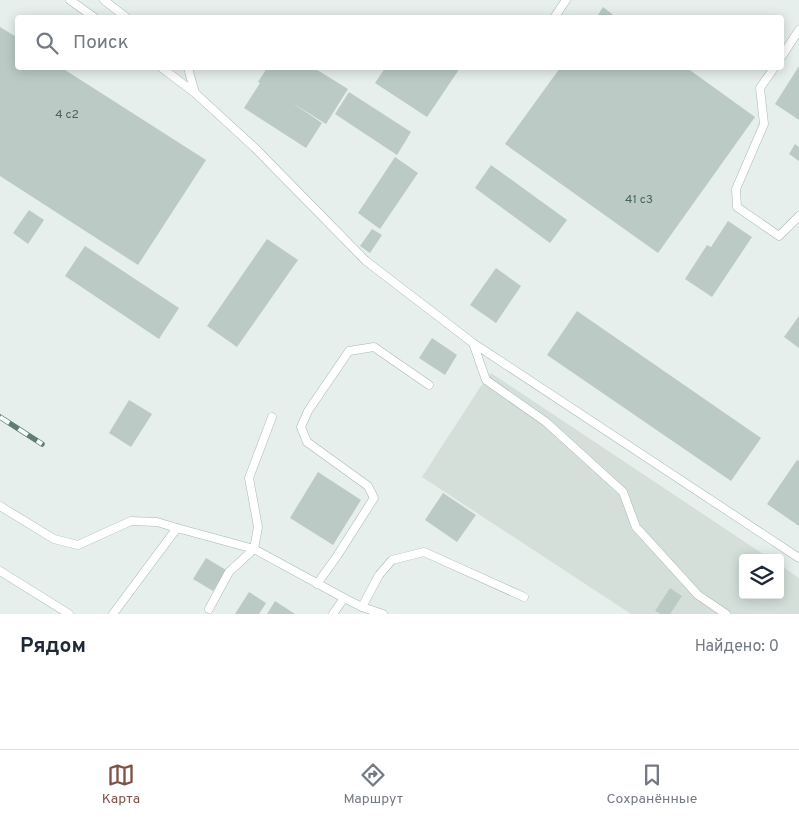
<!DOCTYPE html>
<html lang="ru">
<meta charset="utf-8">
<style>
body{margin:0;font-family:Overpass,sans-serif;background:#f6f6f7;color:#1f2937}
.controls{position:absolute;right:15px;bottom:15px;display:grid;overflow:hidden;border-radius:5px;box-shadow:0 2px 12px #0003}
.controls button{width:45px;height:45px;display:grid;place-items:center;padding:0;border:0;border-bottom:1px solid #e0e1e3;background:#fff;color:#1f2937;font:25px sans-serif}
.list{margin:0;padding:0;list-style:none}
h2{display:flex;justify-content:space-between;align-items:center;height:65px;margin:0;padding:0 20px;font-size:21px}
h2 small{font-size:16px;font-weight:400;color:#747a83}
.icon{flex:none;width:28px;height:28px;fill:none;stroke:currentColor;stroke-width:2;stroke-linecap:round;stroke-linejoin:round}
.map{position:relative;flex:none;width:799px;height:614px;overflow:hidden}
.search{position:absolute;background:#fff;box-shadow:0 2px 12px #0003;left:15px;right:15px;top:15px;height:55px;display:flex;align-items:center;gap:12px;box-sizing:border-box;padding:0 18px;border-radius:5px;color:#747a83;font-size:19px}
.sheet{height:135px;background:#fff}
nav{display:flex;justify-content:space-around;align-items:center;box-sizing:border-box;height:70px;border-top:1px solid #e0e1e3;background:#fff;font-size:14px;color:#747a83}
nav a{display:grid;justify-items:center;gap:2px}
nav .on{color:#7f5249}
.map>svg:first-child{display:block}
</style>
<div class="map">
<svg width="799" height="614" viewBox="0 0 799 614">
<rect width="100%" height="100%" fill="#e6efeb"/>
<path fill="#d4dfda" d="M 491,373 L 769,558 L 743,558 L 743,595 L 780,595 L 780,565 L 799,578 L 799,614 L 631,614 L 422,477 L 481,386 Z"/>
<g fill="#bbcac4">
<path d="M 603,7 L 617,18 L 596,18 Z"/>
<path d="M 0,27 L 18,38 L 18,68 L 62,68 L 206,160 L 138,265 L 0,176 Z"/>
<path d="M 799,66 L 799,120 L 775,104 Z"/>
<path d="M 267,68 L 314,68 L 348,89 L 326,124 L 291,102 L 322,123 L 306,148 L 244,108 L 260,83 L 258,82 Z"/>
<path d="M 385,68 L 460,68 L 427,117 L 375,83 Z"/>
<path d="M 560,68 L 687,68 L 755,117 L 658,253 L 505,144 Z"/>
<path d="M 349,92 L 411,132 L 397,155 L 335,114 Z"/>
<path d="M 795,144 L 799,147 L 799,161 L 789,154 Z"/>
<path d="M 395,157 L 418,173 L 380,229 L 358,213 Z"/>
<path d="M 491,165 L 567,220 L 550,243 L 475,188 Z"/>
<path d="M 29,210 L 44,220 L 28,244 L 13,233 Z"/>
<path d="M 728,221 L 752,237 L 712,297 L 685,279 L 707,245 L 711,247 Z"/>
<path d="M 372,229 L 382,235 L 370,253 L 360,246 Z"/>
<path d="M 267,239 L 298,260 L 237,347 L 207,326 Z"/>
<path d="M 85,246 L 179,308 L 159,339 L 65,276 Z"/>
<path d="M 496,268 L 521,286 L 496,323 L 470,305 Z"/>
<path d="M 577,311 L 761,438 L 731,481 L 547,355 Z"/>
<path d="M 799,316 L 799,348 L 784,337 Z"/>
<path d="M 432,338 L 457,355 L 445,375 L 419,358 Z"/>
<path d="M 129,400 L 152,414 L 131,447 L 109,433 Z"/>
<path d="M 797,460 L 799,461 L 799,526 L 767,504 Z"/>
<path d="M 318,472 L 361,500 L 333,545 L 290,518 Z"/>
<path d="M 443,493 L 476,515 L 457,542 L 425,520 Z"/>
<path d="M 206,558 L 226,570 L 213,591 L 193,579 Z"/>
<path d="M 670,588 L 682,596 L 670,614 L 661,614 L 655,611 Z"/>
<path d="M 249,592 L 266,603 L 259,614 L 235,614 Z"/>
<path d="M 275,601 L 295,614 L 267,614 Z"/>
</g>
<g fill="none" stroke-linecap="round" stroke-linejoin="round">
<defs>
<g id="service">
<path d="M 70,0 L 95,18"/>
<path d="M 104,0 L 127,18"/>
<path d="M 554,18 L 566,0"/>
<path d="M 782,56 L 799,30"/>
<path d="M 162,68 L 195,93 L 255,148 L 366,261 L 473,343 L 799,558"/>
<path d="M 188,68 L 195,93"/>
<path d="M 774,68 L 760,88 L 764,124 L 736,189 L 737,207 L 779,236 L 799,216"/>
<path d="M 473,343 L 486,380 L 546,422 L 623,492 L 636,527 L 698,595 L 726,614"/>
<path d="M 0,506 L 54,539 L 78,545 L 131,521 L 157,522 L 177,528"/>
<path d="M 0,571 L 69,614"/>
<path d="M 317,584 L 337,556 L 374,498 L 368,486 L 307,442 L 301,427 L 308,411 L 349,351 L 374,347 L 429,385"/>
<path d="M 362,607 L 379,575 L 392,560 L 424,552 L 524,597"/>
<path d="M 209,609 L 229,572 L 254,549 L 258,527 L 249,478 L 272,417"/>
<path d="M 113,614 L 177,528 L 254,549 L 344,598 L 362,607 L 383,614"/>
<path d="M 333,614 L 344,598"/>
</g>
</defs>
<use href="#service" stroke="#a8b8b2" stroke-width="9"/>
<use href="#service" stroke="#fff" stroke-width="8"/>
<defs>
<path id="rail" d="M 0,417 L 42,444"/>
</defs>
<use href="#rail" stroke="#5f7d75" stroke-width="5.5"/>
<use href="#rail" stroke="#f7fbf9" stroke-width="4" stroke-dasharray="11" stroke-linecap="butt"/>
</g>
<g text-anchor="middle" stroke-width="5" stroke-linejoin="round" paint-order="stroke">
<g font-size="12" fill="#4a645c">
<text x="67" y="118">4 с2</text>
<text x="639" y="203">41 с3</text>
</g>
</g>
</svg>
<div class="controls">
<button><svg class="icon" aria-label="layers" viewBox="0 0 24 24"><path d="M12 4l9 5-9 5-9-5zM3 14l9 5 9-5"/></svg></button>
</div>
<div class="search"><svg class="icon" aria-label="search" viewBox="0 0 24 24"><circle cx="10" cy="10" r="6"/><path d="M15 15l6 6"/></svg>Поиск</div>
</div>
<section class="sheet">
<h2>Рядом<small>Найдено: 0</small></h2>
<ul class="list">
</ul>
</section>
<nav>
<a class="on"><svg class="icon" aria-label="map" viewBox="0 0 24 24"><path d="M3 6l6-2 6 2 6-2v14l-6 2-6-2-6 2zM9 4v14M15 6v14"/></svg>Карта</a>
<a><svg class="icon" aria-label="directions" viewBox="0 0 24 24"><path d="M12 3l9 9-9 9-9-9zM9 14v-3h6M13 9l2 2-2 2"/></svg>Маршрут</a>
<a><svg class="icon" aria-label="saved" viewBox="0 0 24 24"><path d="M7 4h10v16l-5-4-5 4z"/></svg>Сохранённые</a>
</nav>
